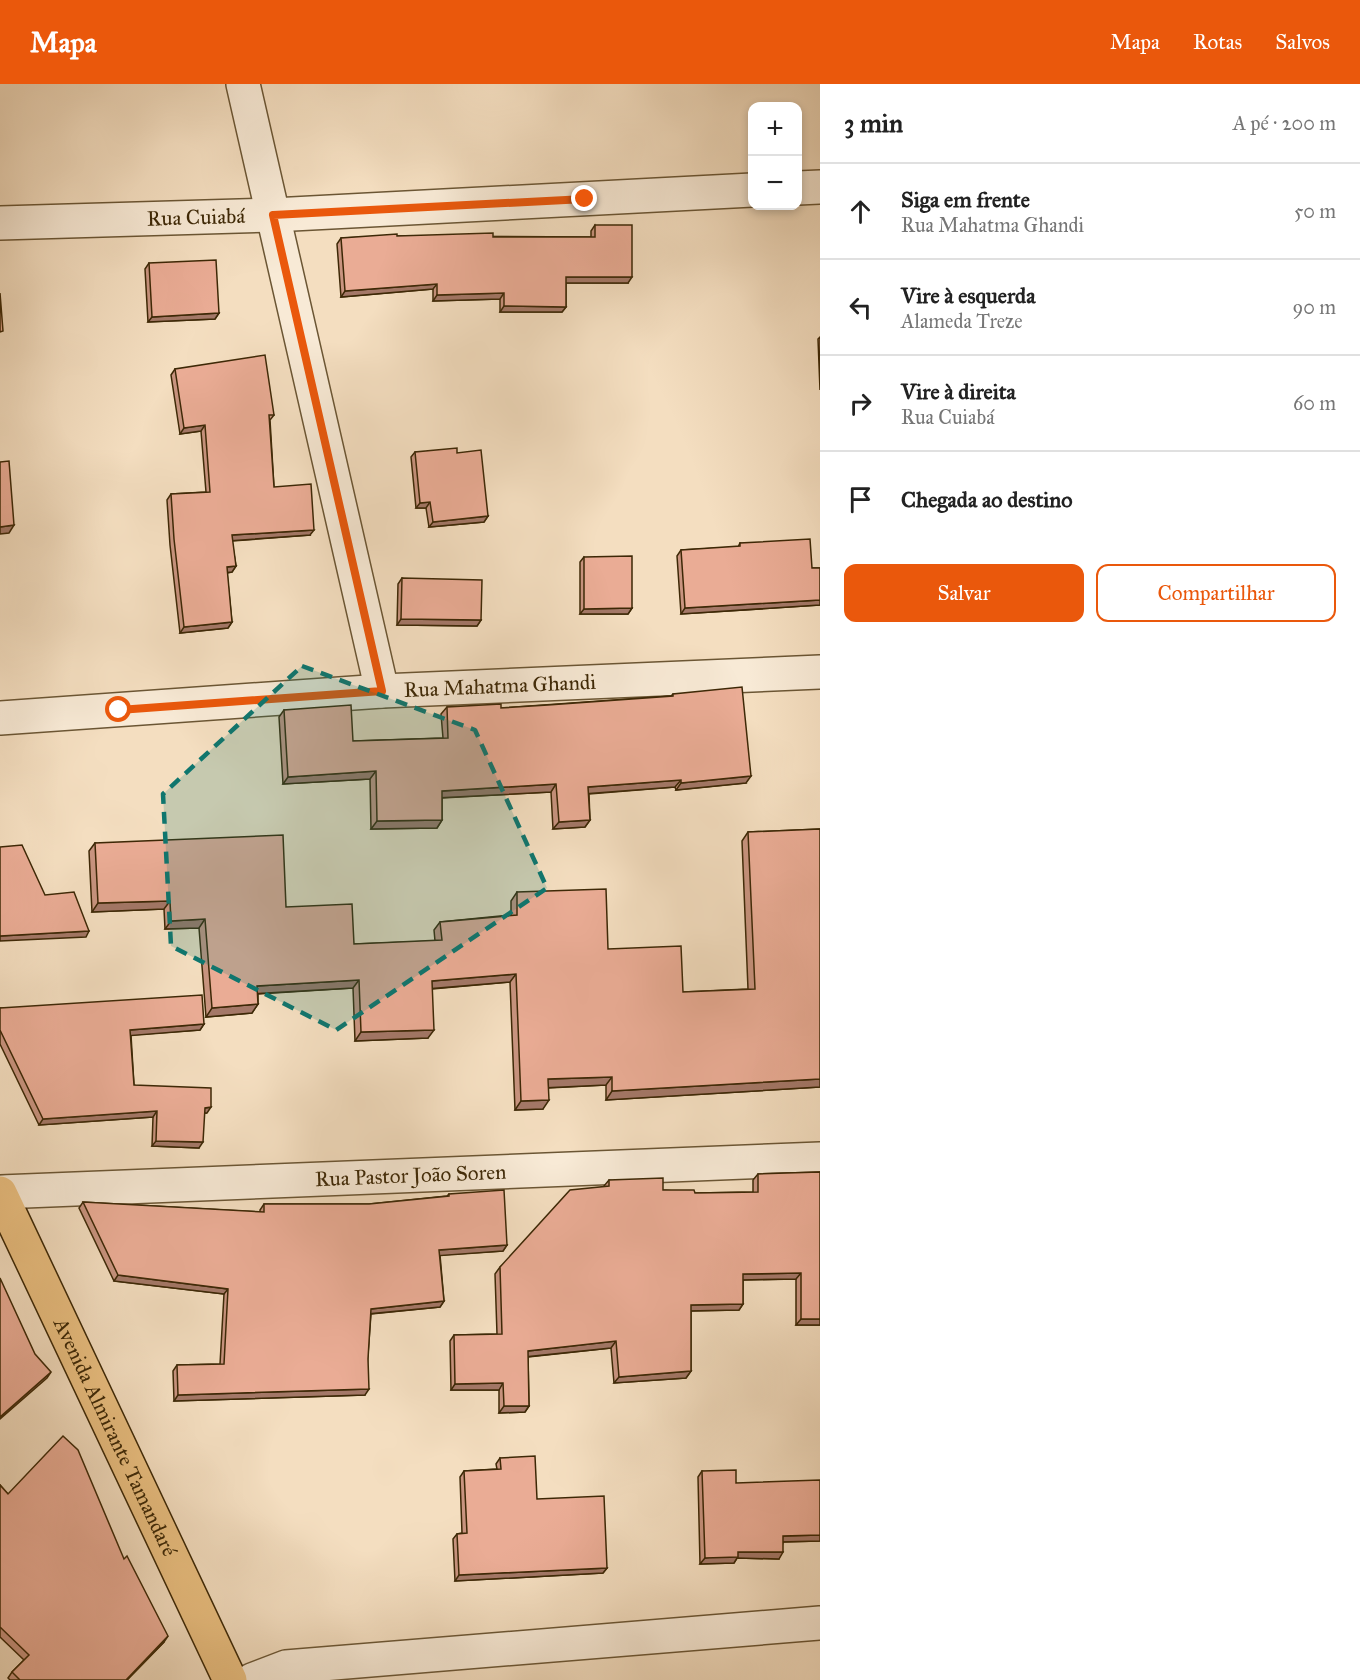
<!DOCTYPE html>
<html lang="pt">
<meta charset="utf-8">
<style>
body{margin:0;font-family:"IM FELL Great Primer",serif;background:#f6f6f6;color:#222}
.controls{position:absolute;right:18px;top:18px;display:grid;overflow:hidden;border-radius:12px;box-shadow:0 3px 9px #0003}
.controls button{width:54px;height:54px;display:grid;place-items:center;padding:0;border:0;border-bottom:2px solid #e0e0e0;background:#fff;color:#222;font:30px sans-serif}
.stop{position:absolute;width:18px;height:18px;margin:-14px;border:4px solid #ea580c;border-radius:50%;background:#fff}
.stop.end{background:#ea580c;border-color:#fff;box-shadow:0 2px 6px #0008}
.list{margin:0;padding:0;list-style:none}
h2{display:flex;justify-content:space-between;align-items:center;height:78px;margin:0;padding:0 24px;font-size:26px}
h2 small{font-size:20px;font-weight:400;color:#767676}
.list li{display:grid;grid-template-columns:39px 1fr auto;gap:18px;align-items:center;box-sizing:border-box;height:96px;padding:0 24px;border-top:2px solid #e0e0e0}
.list b{display:block;font-size:22px;white-space:nowrap}
.list p{margin:0;font-size:20px;white-space:nowrap;color:#767676}
.list em{font-size:20px;font-style:normal;color:#767676}
.actions{display:flex;gap:12px;padding:18px 24px}
.actions a{flex:1;padding:14px 0;border:2px solid #ea580c;border-radius:12px;text-align:center;font-size:21px;color:#ea580c}
.actions .main{background:#ea580c;color:#fff}
.icon{flex:none;width:33px;height:33px;fill:none;stroke:currentColor;stroke-width:2;stroke-linecap:round;stroke-linejoin:round}
.map{position:relative;flex:none;width:820px;height:1596px;overflow:hidden}
header{display:flex;align-items:center;gap:36px;box-sizing:border-box;height:84px;padding:0 30px;background:#ea580c;color:#fff}
header strong{font-size:28px}
nav{display:flex;gap:33px;margin-inline-start:auto;font-size:21px}
main{display:flex}
aside{flex:1;background:#fff}
.map>svg:first-child{display:block}
</style>
<header>
<strong>Mapa</strong>
<nav><a>Mapa</a><a>Rotas</a><a>Salvos</a></nav>
</header>
<main>
<div class="map">
<svg width="820" height="1596" viewBox="0 0 820 1596">
<rect width="100%" height="100%" fill="#f4dec0"/>
<filter id="stains"><feTurbulence type="fractalNoise" baseFrequency=".00333" numOctaves="4"/><feColorMatrix values="0 0 0 0 .2 0 0 0 0 .09 0 0 0 0 .02 0 0 0 .5 -.17"/></filter>
<radialGradient id="worn" r=".72"><stop offset=".6" stop-color="#630" stop-opacity="0"/><stop offset="1" stop-color="#630" stop-opacity=".3"/></radialGradient>
<g fill="none" stroke-linecap="round" stroke-linejoin="round">
<defs>
<g id="street">
<path d="M 243,0 L 382,607"/>
<path d="M 798,104 L 820,103"/>
<path id="s1" d="M 0,139 L 273,131 L 752,106"/>
<path id="s2" d="M 0,634 L 382,607 L 820,588"/>
<path id="s3" d="M 0,1108 L 820,1075"/>
<path d="M 252,1596 L 286,1583 L 820,1539"/>
</g>
<g id="highway">
<path id="s4" d="M 0,1109 L 230,1596"/>
</g>
</defs>
<use href="#street" stroke="#6b5634" stroke-width="36"/>
<use href="#highway" stroke="#3d2806" stroke-width="36"/>
<use href="#street" stroke="#f8ead6" stroke-width="33"/>
<use href="#highway" stroke="#eabf80" stroke-width="33"/>
</g>
<g fill="#c99480" stroke="#3d2806" stroke-width="1.5">
<path d="M 595,141 L 628,199 L 566,199 L 566,223 L 562,228 L 500,228 L 500,215 L 433,217 L 433,205 L 341,213 L 337,160 L 341,154 L 397,152 L 591,153 L 591,147 Z"/>
<path d="M 149,179 L 219,229 L 215,235 L 148,238 L 145,185 Z"/>
<path d="M 820,253 L 820,306 L 818,255 Z"/>
<path d="M 175,285 L 274,331 L 270,336 L 274,403 L 310,451 L 232,457 L 236,482 L 232,488 L 227,489 L 232,538 L 228,544 L 180,549 L 170,461 L 167,416 L 171,410 L 206,408 L 201,347 L 180,350 L 171,291 Z"/>
<path d="M 415,368 L 457,369 L 488,432 L 484,438 L 429,443 L 426,424 L 416,424 L 411,373 Z"/>
<path d="M 740,459 L 812,484 L 820,484 L 820,521 L 681,530 L 677,472 L 681,466 L 738,463 Z"/>
<path d="M 584,473 L 632,524 L 628,530 L 580,530 L 580,478 Z"/>
<path d="M 402,494 L 481,536 L 477,542 L 397,541 L 398,500 Z"/>
<path d="M 673,610 L 746,699 L 676,706 L 675,703 L 589,710 L 590,736 L 585,743 L 553,745 L 551,708 L 442,714 L 442,736 L 437,744 L 371,745 L 370,695 L 283,700 L 279,633 L 284,626 L 353,657 L 443,654 L 441,630 L 447,623 L 501,624 L 671,612 Z"/>
<path d="M 820,745 L 820,1003 L 606,1016 L 606,1001 L 548,1004 L 543,1025 L 515,1026 L 510,898 L 432,905 L 428,954 L 355,957 L 353,904 L 258,910 L 258,920 L 252,929 L 206,933 L 199,844 L 165,845 L 164,825 L 92,828 L 89,767 L 95,759 L 286,823 L 354,860 L 435,857 L 434,846 L 440,838 L 511,831 L 511,817 L 517,808 L 608,865 L 683,908 L 748,905 L 742,757 L 748,748 Z"/>
<path d="M 0,924 L 204,940 L 200,946 L 131,951 L 134,1001 L 207,1029 L 204,1029 L 199,1064 L 152,1062 L 153,1033 L 39,1041 L 0,960 Z"/>
<path d="M 820,1088 L 820,1241 L 796,1241 L 796,1195 L 743,1196 L 743,1220 L 739,1226 L 691,1227 L 691,1287 L 686,1294 L 614,1299 L 611,1264 L 528,1273 L 529,1322 L 525,1328 L 499,1329 L 499,1306 L 451,1306 L 450,1257 L 454,1251 L 497,1250 L 495,1190 L 500,1183 L 604,1102 L 609,1096 L 663,1106 L 695,1109 L 753,1108 L 753,1096 L 758,1090 Z"/>
<path d="M 449,1110 L 507,1161 L 503,1167 L 440,1171 L 444,1217 L 440,1223 L 371,1230 L 365,1311 L 174,1317 L 173,1287 L 177,1281 L 220,1280 L 224,1210 L 114,1197 L 79,1124 L 83,1118 L 260,1128 L 260,1126 L 264,1120 L 369,1120 L 447,1112 Z"/>
<path d="M 500,1374 L 537,1415 L 607,1484 L 603,1489 L 455,1497 L 453,1455 L 457,1450 L 462,1449 L 460,1393 L 464,1387 L 497,1385 L 496,1380 Z"/>
<path d="M 702,1387 L 736,1399 L 820,1457 L 783,1458 L 779,1475 L 737,1474 L 734,1479 L 700,1480 L 698,1393 Z"/>
<path d="M 0,1401 L 8,1410 L 124,1475 L 164,1558 L 127,1596 L 10,1596 L 8,1594 L 12,1588 L 24,1576 L 0,1553 Z"/>
</g>
<g fill="#a47868" stroke="#3d2806" stroke-width="1.5">
<path d="M 566,193 L 632,193 L 628,199 L 562,199 Z"/>
<path d="M 437,200 L 433,205 L 341,213 L 345,207 Z"/>
<path d="M 504,209 L 500,215 L 433,217 L 437,211 Z"/>
<path d="M 504,222 L 566,223 L 562,228 L 500,228 Z"/>
<path d="M 219,229 L 215,235 L 148,238 L 152,233 Z"/>
<path d="M 205,341 L 201,347 L 180,350 L 184,344 Z"/>
<path d="M 430,418 L 426,424 L 416,424 L 420,419 Z"/>
<path d="M 488,432 L 484,438 L 429,443 L 433,438 Z"/>
<path d="M 14,441 L 9,449 L 0,450 L 0,443 Z"/>
<path d="M 314,446 L 310,451 L 228,457 L 232,451 Z"/>
<path d="M 236,482 L 232,488 L 223,489 L 227,483 Z"/>
<path d="M 820,516 L 820,521 L 681,530 L 685,524 Z"/>
<path d="M 632,524 L 628,530 L 580,530 L 584,525 Z"/>
<path d="M 401,535 L 481,536 L 477,542 L 397,541 Z"/>
<path d="M 232,538 L 228,544 L 180,549 L 184,543 Z"/>
<path d="M 376,687 L 370,695 L 283,700 L 288,693 Z"/>
<path d="M 751,692 L 746,699 L 676,706 L 681,699 Z"/>
<path d="M 681,696 L 675,703 L 583,710 L 588,703 Z"/>
<path d="M 556,700 L 551,708 L 436,714 L 442,707 Z"/>
<path d="M 442,736 L 437,744 L 371,745 L 377,737 Z"/>
<path d="M 590,736 L 585,743 L 553,745 L 559,738 Z"/>
<path d="M 170,817 L 164,825 L 92,828 L 98,819 Z"/>
<path d="M 205,835 L 199,844 L 165,845 L 171,837 Z"/>
<path d="M 89,847 L 86,853 L 0,857 L 0,852 Z"/>
<path d="M 516,890 L 510,898 L 426,905 L 432,897 Z"/>
<path d="M 359,896 L 353,904 L 251,910 L 257,902 Z"/>
<path d="M 258,920 L 252,929 L 206,933 L 212,924 Z"/>
<path d="M 204,940 L 200,946 L 126,952 L 130,946 Z"/>
<path d="M 434,946 L 428,954 L 355,957 L 361,948 Z"/>
<path d="M 612,993 L 606,1001 L 542,1004 L 548,995 Z"/>
<path d="M 820,995 L 820,1003 L 606,1016 L 612,1007 Z"/>
<path d="M 549,1016 L 543,1025 L 515,1026 L 521,1017 Z"/>
<path d="M 211,1023 L 207,1029 L 201,1029 L 205,1024 Z"/>
<path d="M 157,1027 L 153,1033 L 39,1041 L 43,1035 Z"/>
<path d="M 156,1057 L 203,1058 L 199,1064 L 152,1062 Z"/>
<path d="M 507,1161 L 503,1167 L 435,1172 L 439,1166 Z"/>
<path d="M 801,1189 L 796,1195 L 739,1196 L 743,1190 Z"/>
<path d="M 118,1191 L 228,1205 L 224,1210 L 114,1197 Z"/>
<path d="M 444,1217 L 440,1223 L 367,1230 L 371,1225 Z"/>
<path d="M 743,1220 L 739,1226 L 686,1227 L 691,1221 Z"/>
<path d="M 801,1235 L 820,1235 L 820,1241 L 796,1241 Z"/>
<path d="M 616,1257 L 611,1264 L 524,1273 L 528,1267 Z"/>
<path d="M 691,1287 L 686,1294 L 614,1299 L 619,1293 Z"/>
<path d="M 51,1288 L 47,1294 L 0,1335 L 0,1333 Z"/>
<path d="M 503,1299 L 499,1306 L 451,1306 L 455,1300 Z"/>
<path d="M 369,1305 L 365,1311 L 174,1317 L 178,1311 Z"/>
<path d="M 504,1322 L 529,1322 L 525,1328 L 499,1329 Z"/>
<path d="M 820,1451 L 820,1457 L 779,1458 L 783,1452 Z"/>
<path d="M 738,1468 L 783,1468 L 779,1475 L 737,1474 L 734,1479 L 700,1480 L 705,1474 Z"/>
<path d="M 607,1484 L 603,1489 L 455,1497 L 459,1491 Z"/>
<path d="M 168,1552 L 164,1558 L 127,1596 L 126,1596 Z"/>
</g>
<g fill="#eaac95" stroke="#3d2806" stroke-width="1.5">
<path d="M 595,141 L 632,141 L 632,193 L 566,193 L 566,223 L 504,222 L 504,209 L 437,211 L 437,200 L 345,207 L 341,154 L 397,150 L 397,152 L 493,149 L 493,153 L 595,153 Z"/>
<path d="M 216,176 L 219,229 L 152,233 L 149,179 Z"/>
<path d="M 0,209 L 3,247 L 0,248 Z"/>
<path d="M 265,271 L 274,331 L 269,331 L 274,403 L 311,400 L 314,446 L 232,451 L 236,482 L 227,483 L 232,538 L 184,543 L 174,455 L 171,410 L 210,408 L 205,341 L 184,344 L 175,285 Z"/>
<path d="M 457,364 L 457,369 L 481,366 L 488,432 L 433,438 L 430,418 L 420,419 L 415,368 Z"/>
<path d="M 9,377 L 14,441 L 0,443 L 0,378 Z"/>
<path d="M 810,455 L 812,484 L 820,484 L 820,516 L 685,524 L 681,466 L 740,462 L 740,459 Z"/>
<path d="M 632,472 L 632,524 L 584,525 L 584,473 Z"/>
<path d="M 402,494 L 482,496 L 481,536 L 401,535 Z"/>
<path d="M 742,603 L 751,692 L 681,699 L 681,696 L 588,703 L 590,736 L 559,738 L 556,700 L 442,707 L 442,736 L 377,737 L 376,687 L 288,693 L 284,626 L 351,621 L 353,657 L 448,654 L 447,623 L 501,620 L 501,624 L 548,621 L 673,612 L 673,610 Z"/>
<path d="M 820,745 L 820,995 L 612,1007 L 612,993 L 548,995 L 549,1016 L 521,1017 L 516,890 L 432,897 L 434,946 L 361,948 L 359,896 L 257,902 L 258,920 L 212,924 L 205,835 L 171,837 L 170,817 L 98,819 L 95,759 L 283,751 L 286,823 L 352,820 L 354,860 L 442,856 L 440,838 L 517,831 L 517,808 L 606,805 L 608,865 L 681,862 L 683,908 L 755,905 L 748,748 Z"/>
<path d="M 22,761 L 45,811 L 74,808 L 89,847 L 0,852 L 0,763 Z"/>
<path d="M 202,911 L 204,940 L 130,946 L 134,1001 L 211,1004 L 211,1023 L 205,1024 L 203,1058 L 156,1057 L 157,1027 L 43,1035 L 0,946 L 0,924 Z"/>
<path d="M 820,1088 L 820,1235 L 801,1235 L 801,1189 L 743,1190 L 743,1220 L 691,1221 L 691,1287 L 619,1293 L 616,1257 L 528,1267 L 529,1322 L 504,1322 L 503,1299 L 455,1300 L 454,1251 L 502,1250 L 500,1183 L 570,1106 L 609,1102 L 609,1096 L 663,1094 L 663,1106 L 694,1106 L 695,1109 L 758,1108 L 758,1090 Z"/>
<path d="M 504,1106 L 507,1161 L 439,1166 L 444,1217 L 371,1225 L 368,1275 L 369,1305 L 178,1311 L 177,1281 L 224,1280 L 228,1205 L 118,1191 L 83,1118 L 264,1128 L 264,1120 L 369,1120 L 449,1112 L 449,1110 Z"/>
<path d="M 0,1194 L 35,1270 L 51,1288 L 0,1333 Z"/>
<path d="M 63,1352 L 78,1366 L 124,1475 L 127,1472 L 168,1552 L 126,1596 L 20,1596 L 12,1588 L 29,1571 L 0,1543 L 0,1401 L 8,1410 Z"/>
<path d="M 535,1372 L 537,1415 L 604,1412 L 607,1484 L 459,1491 L 457,1450 L 467,1449 L 464,1387 L 501,1385 L 500,1374 Z"/>
<path d="M 736,1386 L 736,1399 L 820,1396 L 820,1451 L 783,1452 L 783,1468 L 738,1468 L 738,1473 L 705,1474 L 702,1387 Z"/>
</g>
<g fill="none" stroke-linecap="round" stroke-linejoin="round">
<path stroke="#ea580c" stroke-width="8" d="M 119,626 L 382,607 L 273,131 L 585,115"/>
</g>
<path fill="#0f766e" fill-opacity="0.2" stroke="#0f766e" stroke-width="4.5" stroke-dasharray="12 8" stroke-linejoin="round" d="M 302,582 L 475,646 L 547,804 L 336,946 L 171,862 L 163,710 Z"/>
<g text-anchor="middle" stroke-width="4.5" stroke-linejoin="round" paint-order="stroke">
<g font-size="21" fill="#3d2806" stroke="#f8ead6">
<text dy="7" stroke="none"><textPath href="#s1" startOffset="196">Rua Cuiabá</textPath></text>
<text dy="7" stroke="none"><textPath href="#s2" startOffset="501">Rua Mahatma Ghandi</textPath></text>
<text dy="7" stroke="none"><textPath href="#s3" startOffset="411">Rua Pastor João Soren</textPath></text>
<text dy="7" stroke="none"><textPath href="#s4" startOffset="270">Avenida Almirante Tamandaré</textPath></text>
</g>
</g>
<rect width="100%" height="100%" filter="url(#stains)"/>
<rect width="100%" height="100%" fill="url(#worn)"/>
</svg>
<div class="controls">
<button>+</button>
<button>−</button>
</div>
<div class="stop" style="left:119px;top:626px"></div>
<div class="stop end" style="left:585px;top:115px"></div>
</div>
<aside>
<h2>3 min<small>A pé · 200 m</small></h2>
<ul class="list">
<li><svg class="icon" aria-label="ahead" viewBox="0 0 24 24"><path d="M12 20V5M6 11l6-6 6 6"/></svg><div><b>Siga em frente</b><p>Rua Mahatma Ghandi</p></div><em>50 m</em></li>
<li><svg class="icon" aria-label="left" viewBox="0 0 24 24"><path d="M17 20v-9H6M10 6l-5 5 5 5"/></svg><div><b>Vire à esquerda</b><p>Alameda Treze</p></div><em>90 m</em></li>
<li><svg class="icon" aria-label="right" viewBox="0 0 24 24"><path d="M7 20v-9h11M14 6l5 5-5 5"/></svg><div><b>Vire à direita</b><p>Rua Cuiabá</p></div><em>60 m</em></li>
<li><svg class="icon" aria-label="arrive" viewBox="0 0 24 24"><path d="M6 21V4h12l-3 4 3 4H6"/></svg><div><b>Chegada ao destino</b></div></li>
</ul>
<div class="actions"><a class="main">Salvar</a><a>Compartilhar</a></div>
</aside>
</main>
